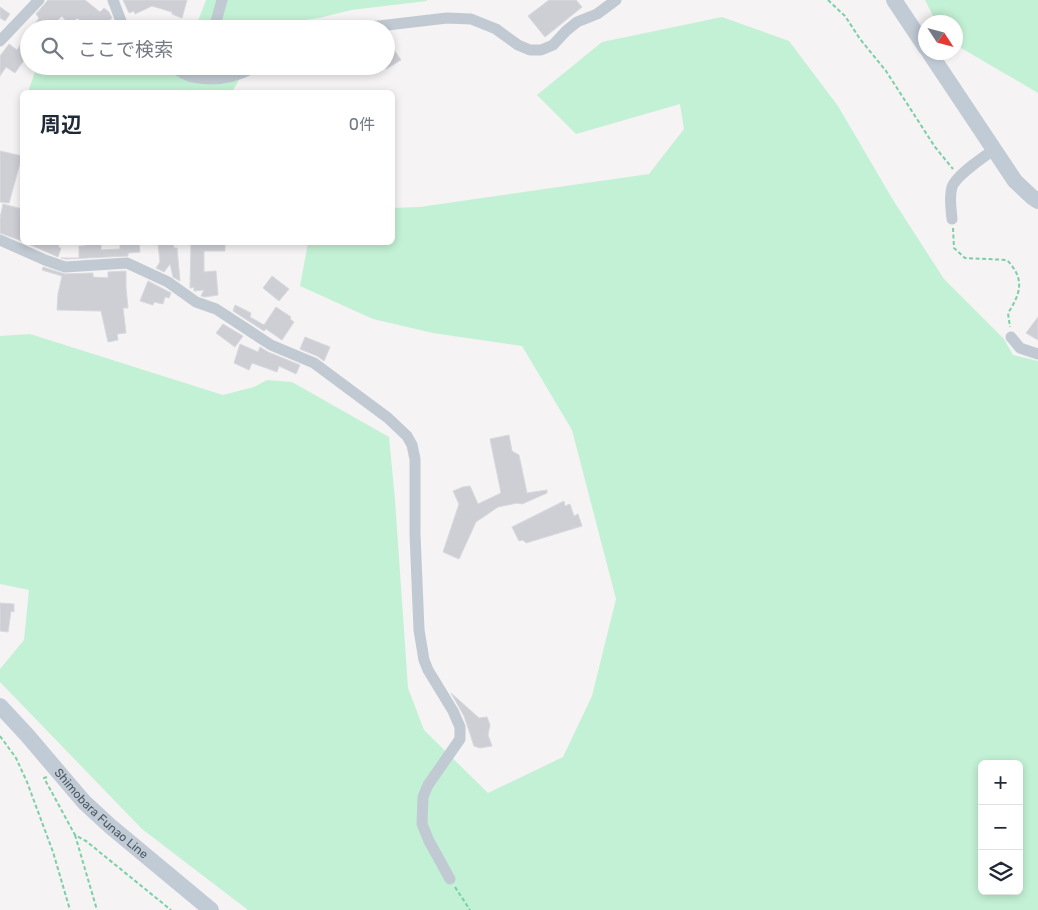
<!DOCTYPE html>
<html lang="ja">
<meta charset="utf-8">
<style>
body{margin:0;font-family:Rubik,"Noto Sans JP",sans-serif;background:#f2f2f3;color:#1f2937}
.controls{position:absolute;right:15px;bottom:15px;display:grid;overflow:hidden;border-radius:8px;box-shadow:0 2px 8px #0003}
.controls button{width:45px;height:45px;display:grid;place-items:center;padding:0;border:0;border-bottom:1px solid #e0e1e3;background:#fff;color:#1f2937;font:25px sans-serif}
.compass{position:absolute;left:918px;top:15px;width:45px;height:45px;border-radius:50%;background:#fff;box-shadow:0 2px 8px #0003;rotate:126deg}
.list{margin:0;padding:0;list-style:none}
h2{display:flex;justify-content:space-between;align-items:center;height:65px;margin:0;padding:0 20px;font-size:21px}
h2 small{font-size:16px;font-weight:400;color:#747a83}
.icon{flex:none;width:28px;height:28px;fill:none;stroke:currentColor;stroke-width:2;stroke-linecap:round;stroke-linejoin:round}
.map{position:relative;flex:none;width:1038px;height:910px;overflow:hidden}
.search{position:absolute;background:#fff;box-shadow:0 2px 8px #0003;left:20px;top:20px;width:375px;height:55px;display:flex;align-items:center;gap:12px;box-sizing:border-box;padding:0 18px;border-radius:28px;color:#747a83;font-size:19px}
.panel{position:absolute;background:#fff;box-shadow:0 2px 8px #0003;left:20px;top:90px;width:375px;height:155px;border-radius:8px}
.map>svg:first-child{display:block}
</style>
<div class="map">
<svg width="1038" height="910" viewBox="0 0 1038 910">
<rect width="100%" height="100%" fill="#f5f3f3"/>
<g fill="#c3f1d5" fill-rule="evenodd">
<path d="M 206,0 L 427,0 L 427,1 L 351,10 L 319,18 L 269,25 L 267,29 L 195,29 Z"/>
<path d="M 925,0 L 1038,0 L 1038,93 L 956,45 L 956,22 L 936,22 Z"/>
<path d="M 722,17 L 789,41 L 838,106 L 893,200 L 944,279 L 1004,339 L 1013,355 L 1038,361 L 1038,910 L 248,910 L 142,829 L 0,682 L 0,669 L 24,640 L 29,590 L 0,584 L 0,336 L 30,334 L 223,395 L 254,387 L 267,380 L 292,382 L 389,437 L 395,500 L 408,688 L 424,730 L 488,793 L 563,757 L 592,696 L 616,599 L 572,430 L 522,346 L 433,333 L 373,319 L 300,286 L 308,243 L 392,242 L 393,208 L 420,207 L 649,174 L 684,129 L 680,104 L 576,134 L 537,95 L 602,42 ZM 982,764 L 1019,764 L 1019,891 L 982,891 Z"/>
<path d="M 37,66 L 247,66 L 232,92 L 28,92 Z"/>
</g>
<g fill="#cdcfd5" stroke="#d7d9de">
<path d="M 48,0 L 85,0 L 100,12 L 104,8 L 109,12 L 112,18 L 109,21 L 113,24 L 109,29 L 100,29 L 94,24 L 90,29 L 77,18 L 69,25 L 62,16 L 49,29 L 31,29 L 39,18 L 36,14 Z"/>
<path d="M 123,0 L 187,0 L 182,18 L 172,14 L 172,12 L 152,6 L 135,14 L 134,11 L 129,13 Z"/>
<path d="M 549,0 L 576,0 L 582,7 L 545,37 L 528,16 Z"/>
<path d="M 0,7 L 10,14 L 5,21 L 0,18 Z"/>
<path d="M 29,32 L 29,53 L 15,73 L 6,67 L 0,76 L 0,56 L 9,44 L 17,50 Z"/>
<path d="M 386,38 L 401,60 L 386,69 Z"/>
<path d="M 0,151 L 22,156 L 9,203 L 0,202 Z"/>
<path d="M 3,204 L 22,209 L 22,241 L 0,233 L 0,218 Z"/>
<path d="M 24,242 L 60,242 L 58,247 L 61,248 L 58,257 Z"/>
<path d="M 85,242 L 101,242 L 101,250 L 120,249 L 120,242 L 139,242 L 140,252 L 128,253 L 128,256 L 66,259 L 61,258 L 79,258 L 79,246 L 85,246 Z"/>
<path d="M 191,242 L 225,242 L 225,251 L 204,251 L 204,272 L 216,271 L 218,295 L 205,297 L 201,296 L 204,290 L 194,291 L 194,287 L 190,288 Z"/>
<path d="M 173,243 L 174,248 L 177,248 L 180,281 L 173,277 L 170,264 L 164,272 L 156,268 L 160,262 L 158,244 Z"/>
<path d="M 43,267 L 65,274 L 93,273 L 93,277 L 108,278 L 108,272 L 126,271 L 126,288 L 128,308 L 123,308 L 126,333 L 117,334 L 118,340 L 108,342 L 101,311 L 57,310 L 58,294 L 62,276 L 42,270 Z"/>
<path d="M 272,276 L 289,289 L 279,301 L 263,288 Z"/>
<path d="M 148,281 L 171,293 L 169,298 L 165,297 L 163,304 L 154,302 L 153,305 L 140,301 Z"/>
<path d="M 235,305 L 251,313 L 250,317 L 264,325 L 276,307 L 291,317 L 290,319 L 294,322 L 282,340 L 266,329 L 264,331 L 233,311 Z"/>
<path d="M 1038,317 L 1038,340 L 1026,333 Z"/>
<path d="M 223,324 L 243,336 L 235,347 L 216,333 Z"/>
<path d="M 305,337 L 330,347 L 324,361 L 317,356 L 300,349 Z"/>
<path d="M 240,344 L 258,352 L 260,347 L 268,352 L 300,365 L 296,374 L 279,366 L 277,372 L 252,363 L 249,370 L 234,363 Z"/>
<path d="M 509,435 L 512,451 L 519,455 L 527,493 L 547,490 L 547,493 L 522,504 L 517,503 L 498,507 L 476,522 L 459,559 L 443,552 L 459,504 L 453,491 L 463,487 L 470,486 L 478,504 L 501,493 L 490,439 Z"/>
<path d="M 564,501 L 565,506 L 570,504 L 574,516 L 578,514 L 582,526 L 526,543 L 523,540 L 519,541 L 512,527 Z"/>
<path d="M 0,603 L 14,604 L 14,612 L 11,611 L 8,632 L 0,631 Z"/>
<path d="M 451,693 L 479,718 L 487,717 L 490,725 L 488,735 L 492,746 L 480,748 L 474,746 L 464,716 Z"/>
</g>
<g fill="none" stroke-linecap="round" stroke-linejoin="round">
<g stroke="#7ad0a6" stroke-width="2" stroke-dasharray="4 2.5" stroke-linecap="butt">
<path d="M 828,0 L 845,16 L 860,39 L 886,71 L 935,147 L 953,169"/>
<path d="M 953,228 L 954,248 L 965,258 L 1007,260 C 1025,279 1021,293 1008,313 L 1010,327"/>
<path d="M 0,736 L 16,758 L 27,782 L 53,852 L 70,910"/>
<path d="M 47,777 L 44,778 L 75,835 L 86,841 L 171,910"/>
<path d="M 75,835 L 97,910"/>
<path d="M 455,887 L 470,910"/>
</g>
<g stroke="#c1cad2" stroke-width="11">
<path d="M 113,0 L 124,29"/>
<path d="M 214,29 L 222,0"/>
<path d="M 353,29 L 447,18 L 471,19 L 496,29 L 518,45 L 530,50 L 541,50 L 553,45 L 566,31 L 577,22 L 597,14 L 616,0"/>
<path d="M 0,41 L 39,0"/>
<path d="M 171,66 C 177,70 185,75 192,77 C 215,82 237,77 257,66"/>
<path d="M 952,219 C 951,209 949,197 952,187 C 956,175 983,158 993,150"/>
<path d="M 0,240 L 45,260 L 65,267 L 127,263 L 168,282 L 196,302 L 216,309 L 271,345 L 314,363 L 388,418 L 407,436 L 412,445 L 415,459 L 415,534 L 419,630 L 424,660 L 428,670 L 453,711 L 460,727 L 460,739 L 428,785 L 423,797 L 422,824 L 429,841 L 450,879"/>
<path d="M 1011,337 L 1020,348 L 1038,354"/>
</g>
<g stroke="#c1cbd6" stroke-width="16">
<path d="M 894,0 L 926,48"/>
<path d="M 929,52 L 1015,181 L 1032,197 L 1038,201"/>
<path id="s1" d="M 0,706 L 27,735 L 84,802 L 110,826 L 211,910"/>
</g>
</g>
<g text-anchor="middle" stroke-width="4.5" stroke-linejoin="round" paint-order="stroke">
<g font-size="12" fill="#4a5661" stroke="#fff">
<text dy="4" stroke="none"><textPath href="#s1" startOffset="148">Shimobara Funao Line</textPath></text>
</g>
</g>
</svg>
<div class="controls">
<button>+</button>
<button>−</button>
<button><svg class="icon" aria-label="layers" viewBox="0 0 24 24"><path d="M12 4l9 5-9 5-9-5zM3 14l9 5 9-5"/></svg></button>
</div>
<svg class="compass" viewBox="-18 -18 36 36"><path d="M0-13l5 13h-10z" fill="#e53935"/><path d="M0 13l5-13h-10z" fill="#747a83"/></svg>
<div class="search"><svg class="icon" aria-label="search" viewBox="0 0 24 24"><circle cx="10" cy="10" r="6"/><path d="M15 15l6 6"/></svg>ここで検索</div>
<section class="panel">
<h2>周辺<small>0件</small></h2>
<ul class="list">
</ul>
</section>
</div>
